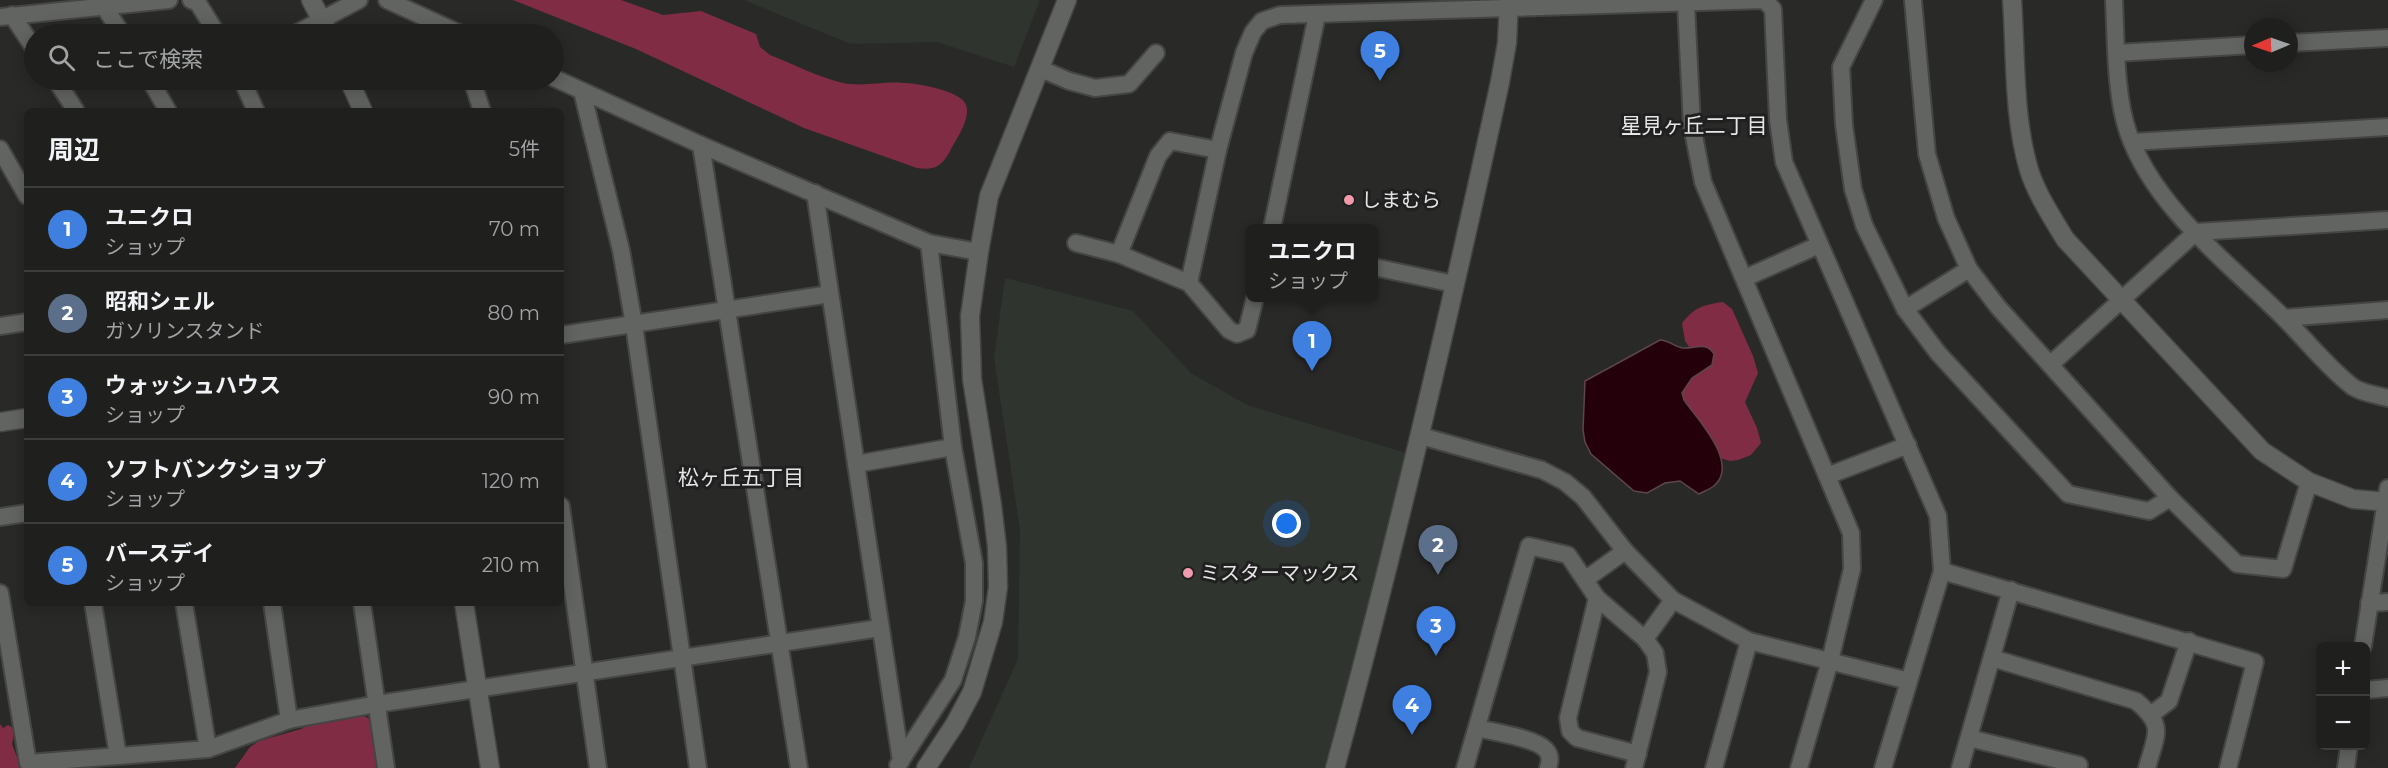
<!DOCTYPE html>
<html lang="ja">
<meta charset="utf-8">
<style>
body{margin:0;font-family:Montserrat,"Noto Sans JP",sans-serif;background:#272827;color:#f1f3f6}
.controls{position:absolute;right:18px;bottom:18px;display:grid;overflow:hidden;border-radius:9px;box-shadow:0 3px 15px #0003}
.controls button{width:54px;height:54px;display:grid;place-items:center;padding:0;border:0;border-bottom:2px solid #3c3e3c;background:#1f201e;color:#f1f3f6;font:30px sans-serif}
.compass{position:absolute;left:2244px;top:18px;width:54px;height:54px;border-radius:50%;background:#1f201e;box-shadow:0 3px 15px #0003;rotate:268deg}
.you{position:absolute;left:1287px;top:524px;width:21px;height:21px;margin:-15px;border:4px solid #fff;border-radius:50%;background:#1a73e8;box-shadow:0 0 0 9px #1a73e833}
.badge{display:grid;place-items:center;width:39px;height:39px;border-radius:50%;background:#f29aad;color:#fff;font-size:20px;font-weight:700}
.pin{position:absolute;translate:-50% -50px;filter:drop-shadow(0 2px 3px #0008)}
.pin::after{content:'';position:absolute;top:32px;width:21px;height:18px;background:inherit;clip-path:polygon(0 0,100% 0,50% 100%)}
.popup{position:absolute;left:1246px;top:224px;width:132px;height:78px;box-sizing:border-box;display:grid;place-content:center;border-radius:9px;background:#1f201e;filter:drop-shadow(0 2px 4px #0005);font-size:20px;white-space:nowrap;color:#a1a3a4}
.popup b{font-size:22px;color:#f1f3f6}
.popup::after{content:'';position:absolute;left:50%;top:100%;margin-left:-12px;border:12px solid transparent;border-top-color:#1f201e}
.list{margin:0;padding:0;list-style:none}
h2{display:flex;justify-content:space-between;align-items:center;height:78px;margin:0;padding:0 24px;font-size:26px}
h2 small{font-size:20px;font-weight:400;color:#a1a3a4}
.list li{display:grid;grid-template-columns:39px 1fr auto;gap:18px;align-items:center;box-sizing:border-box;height:84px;padding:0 24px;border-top:2px solid #3c3e3c}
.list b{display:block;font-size:22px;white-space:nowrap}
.list p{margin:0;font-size:20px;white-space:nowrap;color:#a1a3a4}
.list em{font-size:20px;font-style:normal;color:#a1a3a4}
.icon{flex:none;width:33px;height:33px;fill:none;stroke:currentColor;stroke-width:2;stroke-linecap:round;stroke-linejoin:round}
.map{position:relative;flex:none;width:2388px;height:768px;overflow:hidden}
.search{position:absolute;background:#1f201e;box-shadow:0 3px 15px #0003;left:24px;top:24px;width:540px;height:66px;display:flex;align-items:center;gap:15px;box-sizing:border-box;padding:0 21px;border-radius:33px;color:#a1a3a4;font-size:22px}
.panel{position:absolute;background:#1f201e;box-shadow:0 3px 15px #0003;left:24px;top:108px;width:540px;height:498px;border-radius:9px}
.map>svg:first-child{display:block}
</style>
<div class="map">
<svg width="2388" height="768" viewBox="0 0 2388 768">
<rect width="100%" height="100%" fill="#292a28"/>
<g fill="#2f342e">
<path d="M 744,0 L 1040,0 L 1014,67 L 937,42 L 851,44 Z"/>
<path d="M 1005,278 L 1133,311 L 1191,373 L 1247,405 L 1410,454 L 1324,768 L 969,768 L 1018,659 L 1020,530 L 994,358 Z"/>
</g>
<g fill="#802c45">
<path d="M 513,0 L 621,0 L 663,15 L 701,11 L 756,34 L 760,47 L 770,55 C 793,64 818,77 843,83 C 862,87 884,81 903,83 C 917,83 962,91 966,105 C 971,119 956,139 950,151 C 942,166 934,171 917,168 L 804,128 L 636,49 Z"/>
<path d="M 1723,302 L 1732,309 L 1753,356 L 1758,373 L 1745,402 L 1757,428 L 1761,443 L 1751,455 L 1738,460 L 1730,461 L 1717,457 L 1686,415 L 1680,387 L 1699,361 L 1685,341 L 1682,323 C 1695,307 1703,305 1723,302 Z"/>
<path d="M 360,714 L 370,719 L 380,768 L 235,768 L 250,747 L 259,741 L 301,729 L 316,721 Z"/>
<path d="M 0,724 L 3,728 L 8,725 L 15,729 L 12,744 L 21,768 L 0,768 Z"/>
</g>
<path fill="#24000a" stroke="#5e454b" stroke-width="1.5" d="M 1660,340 C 1669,340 1674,347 1683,348 C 1695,349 1706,341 1714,354 L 1712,365 L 1692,378 L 1682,393 L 1684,400 C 1697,419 1739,462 1715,485 C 1711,489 1704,491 1699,494 L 1680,481 L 1665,483 L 1647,493 L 1634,491 L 1591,454 L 1585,442 L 1583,430 L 1585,381 Z"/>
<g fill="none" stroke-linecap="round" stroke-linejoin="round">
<defs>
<g id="minor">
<path d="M 191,0 L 198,3 L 217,34"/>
<path d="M 387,0 L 461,34"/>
<path d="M 1874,0 L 1841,67 L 1844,125 L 1853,189 L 1864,225 L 1905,309 L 1938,353 L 2068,494 L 2149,511 L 2170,498"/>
<path d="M 1913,0 L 1927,154 L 1946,218 L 1969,269 L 1998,307 L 2170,498 L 2237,564 L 2283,569 L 2309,482"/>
<path d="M 2114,0 C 2116,39 2115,95 2128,132 C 2154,208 2230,264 2285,319 C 2308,342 2328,368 2353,387 C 2362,393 2377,395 2388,398"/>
<path d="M 1686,4 L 1692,126 L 1703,182 L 1851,533 L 1852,569 L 1830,661 L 1799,768"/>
<path d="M 105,8 L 122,34"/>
<path d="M 12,15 L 34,48"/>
<path d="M 0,17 L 169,0"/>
<path d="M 295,34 L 359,0"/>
<path d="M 2289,43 L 2388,38"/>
<path d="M 2117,53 L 2253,45"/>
<path d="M 1041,69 L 1069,81 L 1095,88 L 1129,84 L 1156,53"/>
<path d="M 554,78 L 701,145 L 929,243 L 979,252"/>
<path d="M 56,80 L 76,111"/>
<path d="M 150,80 L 168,111"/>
<path d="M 242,80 L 256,111"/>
<path d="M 472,80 L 482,111"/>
<path d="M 582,91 L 621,250 L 634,325 L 698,768"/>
<path d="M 2132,142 L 2388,127"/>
<path d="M 701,145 L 799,768"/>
<path d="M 0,149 L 27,196"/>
<path d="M 815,193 L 901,761"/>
<path d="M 1272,228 L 1317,15"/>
<path d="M 1076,243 L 1119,254 L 1189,283 L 1229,330 L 1237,334 L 1247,330 L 1255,298"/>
<path d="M 1119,254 L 1158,156 L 1170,141 L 1218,150"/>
<path d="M 1374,267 L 1454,284"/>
<path d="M 1745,278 L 1819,245"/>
<path d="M 1189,283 L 1218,150 L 1244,53 L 1253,32 L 1262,21 L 1280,15 L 1764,0 L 1773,9 L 1778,120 L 1784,162 L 1938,516 L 1942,571 L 1883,768"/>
<path d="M 1905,309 L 1969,269"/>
<path d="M 2284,318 L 2388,310"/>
<path d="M 0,326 L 27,322"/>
<path d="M 561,335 L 830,294"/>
<path d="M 2051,364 L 2196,232 L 2388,220"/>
<path d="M 1421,436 L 1542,470 L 1565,482 L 1583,497 L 1625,551 L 1673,600 L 1749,641 L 1909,681"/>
<path d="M 856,464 L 953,447"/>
<path d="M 1827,476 L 1908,445"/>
<path d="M 561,506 L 598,768"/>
<path d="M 0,517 L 27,513"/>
<path d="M 1942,571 L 2255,662 L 2228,768"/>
<path d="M 1586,579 L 1625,551"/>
<path d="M 0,593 L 28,763 L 208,749 L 289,720 L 377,704 L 880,628"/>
<path d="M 1597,598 L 1568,718 L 1570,731 L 1577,738 L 1638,754"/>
<path d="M 93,603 L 118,756"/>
<path d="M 184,603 L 208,749"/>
<path d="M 272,603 L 289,720"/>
<path d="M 362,603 L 386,768"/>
<path d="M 2369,603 L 2388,602"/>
<path d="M 1645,639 L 1673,600"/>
<path d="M 2363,646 L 2388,488"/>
<path d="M 1992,658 L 2136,701 C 2166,726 2156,734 2147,768"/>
<path d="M 2366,690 L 2388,688"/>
<path d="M 2152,714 L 2169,701 L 2189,641"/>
<path d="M 1477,728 C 1493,732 1536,738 1546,750 C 1551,755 1550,762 1548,768"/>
<path d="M 1969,738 L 2079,765 L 2078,768"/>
<path d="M 898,765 L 953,680 L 967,637 L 974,601 L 974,563 L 953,447 L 929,243"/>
<path d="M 1465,768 L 1529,546 L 1568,555 L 1597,598 L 1645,639 L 1655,653 L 1658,672 L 1634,768"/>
<path d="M 1714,768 L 1749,641"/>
<path d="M 1960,768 L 2011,590"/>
<path d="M 2346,768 L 2349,746"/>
</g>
<g id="tertiary">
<path d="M 2012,0 C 2016,56 2013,116 2029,170 C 2037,195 2052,217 2065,239 L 2262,451 L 2309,482 L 2353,499 L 2388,502"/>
<path d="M 0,422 L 27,418"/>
<path d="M 926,768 L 955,724 L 972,692 L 993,622 L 998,587 L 997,547 L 992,505 L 972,379 L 970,316 L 979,252 L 989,196 L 1067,0"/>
<path d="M 1335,768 C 1397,541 1450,312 1500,82 L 1507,43 L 1509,0"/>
</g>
<g id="secondary">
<path d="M 311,0 L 329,34"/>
<path d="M 349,80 L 363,111"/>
<path d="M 464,603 L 490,768"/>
</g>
</defs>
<use href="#minor" stroke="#444544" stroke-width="20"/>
<use href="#tertiary" stroke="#444544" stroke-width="21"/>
<use href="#secondary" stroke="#444544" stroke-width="21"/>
<use href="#minor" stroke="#626461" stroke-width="16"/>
<use href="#tertiary" stroke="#626461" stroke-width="18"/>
<use href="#secondary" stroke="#626461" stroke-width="18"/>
</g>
<g fill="#f29aad" stroke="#1f201f" stroke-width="2">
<circle cx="1349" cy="200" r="6"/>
<circle cx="1188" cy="573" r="6"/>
</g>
<g text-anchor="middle" stroke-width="6" stroke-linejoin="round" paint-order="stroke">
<g font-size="20" fill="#e4e5e4" stroke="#1f201f" text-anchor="start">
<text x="1361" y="207">しまむら</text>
<text x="1200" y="580">ミスターマックス</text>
</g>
<g font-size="21" fill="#e4e5e4" stroke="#1f201f">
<text x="1694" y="133">星見ヶ丘二丁目</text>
<text x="741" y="485">松ヶ丘五丁目</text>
</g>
</g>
</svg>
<div class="controls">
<button>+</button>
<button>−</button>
</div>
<svg class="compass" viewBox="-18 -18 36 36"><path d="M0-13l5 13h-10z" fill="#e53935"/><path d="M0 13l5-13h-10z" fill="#a1a3a4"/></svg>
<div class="you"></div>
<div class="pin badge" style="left:1312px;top:371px;background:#3f7fe0">1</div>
<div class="popup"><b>ユニクロ</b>ショップ</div>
<div class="pin badge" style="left:1438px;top:575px;background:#5c6f8a">2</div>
<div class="pin badge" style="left:1436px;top:656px;background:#3f7fe0">3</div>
<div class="pin badge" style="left:1412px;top:735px;background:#3f7fe0">4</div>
<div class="pin badge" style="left:1380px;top:81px;background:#3f7fe0">5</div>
<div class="search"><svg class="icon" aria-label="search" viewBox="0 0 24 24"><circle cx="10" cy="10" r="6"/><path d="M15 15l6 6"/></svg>ここで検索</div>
<section class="panel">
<h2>周辺<small>5件</small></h2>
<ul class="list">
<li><span class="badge" style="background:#3f7fe0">1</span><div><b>ユニクロ</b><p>ショップ</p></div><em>70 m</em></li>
<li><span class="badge" style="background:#5c6f8a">2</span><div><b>昭和シェル</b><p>ガソリンスタンド</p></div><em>80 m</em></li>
<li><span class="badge" style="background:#3f7fe0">3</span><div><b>ウォッシュハウス</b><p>ショップ</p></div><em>90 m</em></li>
<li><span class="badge" style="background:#3f7fe0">4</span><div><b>ソフトバンクショップ</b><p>ショップ</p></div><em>120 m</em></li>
<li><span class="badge" style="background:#3f7fe0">5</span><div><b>バースデイ</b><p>ショップ</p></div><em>210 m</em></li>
</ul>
</section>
</div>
